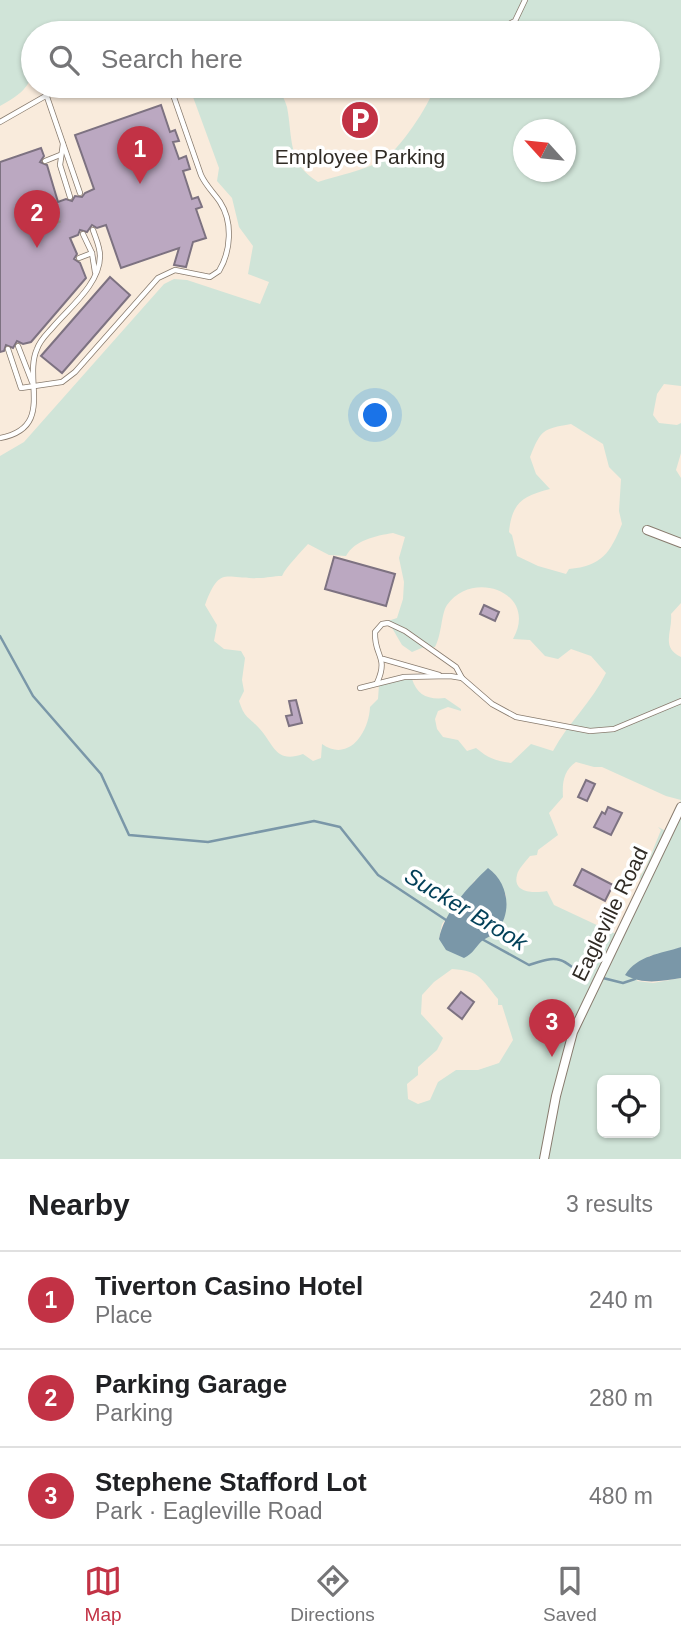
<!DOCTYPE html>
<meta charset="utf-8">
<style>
body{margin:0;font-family:Arial,sans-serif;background:#f6f6f6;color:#202124}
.controls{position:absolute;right:21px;bottom:21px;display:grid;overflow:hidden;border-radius:10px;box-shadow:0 2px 5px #0004}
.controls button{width:63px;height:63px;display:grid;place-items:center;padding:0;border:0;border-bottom:2px solid #e0e0e0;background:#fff;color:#202124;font:35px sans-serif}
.compass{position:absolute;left:513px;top:119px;width:63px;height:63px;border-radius:50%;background:#fff;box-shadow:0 2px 5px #0004;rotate:297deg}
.you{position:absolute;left:376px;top:416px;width:24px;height:24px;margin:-18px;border:5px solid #fff;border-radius:50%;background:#1a73e8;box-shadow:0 0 0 10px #1a73e833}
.badge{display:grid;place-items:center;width:46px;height:46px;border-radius:50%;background:#c23245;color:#fff;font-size:23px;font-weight:700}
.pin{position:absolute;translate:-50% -58px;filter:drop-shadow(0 2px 4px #0008)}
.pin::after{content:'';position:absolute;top:37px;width:24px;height:21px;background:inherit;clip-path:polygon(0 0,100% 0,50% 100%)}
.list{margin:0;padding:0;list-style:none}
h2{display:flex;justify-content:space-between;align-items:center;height:91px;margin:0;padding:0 28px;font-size:30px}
h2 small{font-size:23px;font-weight:400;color:#757577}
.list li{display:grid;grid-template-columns:46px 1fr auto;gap:21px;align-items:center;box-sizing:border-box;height:98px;padding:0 28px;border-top:2px solid #e0e0e0}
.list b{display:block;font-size:26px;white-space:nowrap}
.list p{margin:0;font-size:23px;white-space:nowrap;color:#757577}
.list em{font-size:23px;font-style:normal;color:#757577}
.icon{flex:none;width:38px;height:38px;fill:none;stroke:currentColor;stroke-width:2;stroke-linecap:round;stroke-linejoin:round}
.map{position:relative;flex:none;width:681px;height:1159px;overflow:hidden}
.search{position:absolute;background:#fff;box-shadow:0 2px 5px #0004;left:21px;right:21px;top:21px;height:77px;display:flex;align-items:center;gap:18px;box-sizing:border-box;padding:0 24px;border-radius:38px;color:#757577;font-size:26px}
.sheet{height:385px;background:#fff}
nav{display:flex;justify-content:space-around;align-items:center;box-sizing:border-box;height:98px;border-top:2px solid #e0e0e0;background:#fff;font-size:19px;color:#757577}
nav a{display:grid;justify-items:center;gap:4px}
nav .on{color:#c23245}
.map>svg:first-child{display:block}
</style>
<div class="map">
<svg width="681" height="1159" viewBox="0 0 681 1159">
<rect width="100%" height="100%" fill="#f9ebdc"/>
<path fill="#d0e4d8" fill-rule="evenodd" d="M 0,0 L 681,0 L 681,386 L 664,384 L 657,394 L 653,415 L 659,423 L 677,425 L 681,423 L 681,453 L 676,470 L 681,478 L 681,603 L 671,614 C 673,631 660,647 681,657 L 681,947 L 667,953 L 649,956 L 637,981 L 653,983 L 681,978 L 681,1159 L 0,1159 L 0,456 L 24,442 L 164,284 L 174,279 L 187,280 L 260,304 L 269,282 L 248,274 L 253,246 L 239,227 L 232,198 L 217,181 L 219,168 L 189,86 L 278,86 C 281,93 285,100 287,107 C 293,138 287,163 318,182 C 339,175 362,171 381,161 C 399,151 429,106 435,86 L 648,86 L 648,33 L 336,33 L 266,23 L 235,23 L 197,33 L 33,33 C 33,74 39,85 0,106 ZM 524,130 L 566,130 L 566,172 L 524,172 ZM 571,424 L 603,444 L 609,467 L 621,479 L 619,511 L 622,524 C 610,553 602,566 569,569 L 566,574 L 538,566 L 517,556 L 512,535 L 509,532 C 512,503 522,496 550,489 L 536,474 L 530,457 C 541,430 542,429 571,424 ZM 393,533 L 405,537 L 399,558 L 404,582 L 403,599 L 397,618 L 388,621 L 402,645 L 412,652 L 424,647 L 435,647 C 442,634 441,614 447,605 C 473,568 539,593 513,639 L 530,640 L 545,656 L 558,659 L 571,649 L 591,656 L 606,673 C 592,702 568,723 553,751 L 531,744 L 511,763 C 495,761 488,758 476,748 L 467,751 L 458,740 L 443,737 L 437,729 L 435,719 L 438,711 L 448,707 L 461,711 L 461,709 L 445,698 C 428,700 417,695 412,679 L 401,678 L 379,685 L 378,699 L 370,707 C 369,732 349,763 322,744 L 321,758 L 313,761 L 303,754 C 275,764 274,744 259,728 C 248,716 245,719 239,701 L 244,691 L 242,680 L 245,658 L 241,651 L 224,649 L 214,641 L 217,625 L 205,605 C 220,564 226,580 259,578 C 267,578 273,576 282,576 C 286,567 301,552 308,544 L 329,555 L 346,556 C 355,540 375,536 393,533 ZM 576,762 L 594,767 L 602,767 L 666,796 L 681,800 L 666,831 L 658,827 L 661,830 L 646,867 L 639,878 L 643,880 L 616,934 L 554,905 L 547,891 C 536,893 512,894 517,875 C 518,869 526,861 530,856 L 537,855 L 538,850 L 558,835 L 549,813 L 563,797 C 562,782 564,770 576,762 ZM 475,880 L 506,894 C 503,947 484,941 439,939 L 442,924 ZM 452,969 C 481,971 481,979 498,999 L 498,1005 L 502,1005 L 513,1040 L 499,1063 L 478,1070 L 456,1070 L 438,1082 L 430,1100 L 418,1104 L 408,1099 L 407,1084 L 418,1075 L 418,1067 L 437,1050 L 443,1038 L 421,1014 L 422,995 L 434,982 ZM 602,1080 L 655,1080 L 655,1133 L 602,1133 Z"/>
<g fill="#7a97a8">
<path d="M 488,868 C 508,882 513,912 497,931 C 493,935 488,937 483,940 C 476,946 473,954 464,958 L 446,950 L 439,939 C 444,912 469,886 488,868 Z"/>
<path d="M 681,947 L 681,978 C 661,981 644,985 625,975 C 638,955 660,954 681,947 Z"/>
</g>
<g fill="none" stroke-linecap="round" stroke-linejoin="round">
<g stroke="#7a97a8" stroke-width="2.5">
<path d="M 0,636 L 33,696 L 101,774 L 129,835 L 208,842 L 314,821 L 340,827 L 378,875 L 446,920"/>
<path d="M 480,938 L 529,965 C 539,962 550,957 560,960 C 571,963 574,973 587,973"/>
<path d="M 603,978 L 623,983 L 635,979"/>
</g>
</g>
<g fill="#bba8c1" stroke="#7d7281" stroke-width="2">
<path d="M 161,105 L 170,132 L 175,130 L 179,141 L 173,142 L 179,159 L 186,156 L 190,169 L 183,171 L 192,199 L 198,197 L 202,207 L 196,209 L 206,238 L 193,242 L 186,267 L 174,265 L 179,248 L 121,268 L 106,225 L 97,228 L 92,225 L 87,232 L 80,230 L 78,235 L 70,238 L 77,254 L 74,259 L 80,263 L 86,278 L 31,342 L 23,344 L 17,341 L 13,348 L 6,345 L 4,351 L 0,352 L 0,162 L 41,148 L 44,156 L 40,162 L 47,165 L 58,202 L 66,199 L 72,201 L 75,196 L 82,197 L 85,193 L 94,189 L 75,135 Z"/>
<path d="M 110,277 L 130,295 L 62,373 L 41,356 Z"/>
<path d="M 334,557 L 395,574 L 386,606 L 325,589 Z"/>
<path d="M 484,605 L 499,612 L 495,621 L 480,614 Z"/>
<path d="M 296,700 L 302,723 L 289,726 L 286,716 L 292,715 L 289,701 Z"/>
<path d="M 586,780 L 595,784 L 587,801 L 578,797 Z"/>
<path d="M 608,807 L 622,813 L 611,835 L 594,827 L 602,812 L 605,814 Z"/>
<path d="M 582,869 L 613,885 L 605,901 L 574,885 Z"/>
<path d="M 461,992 L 474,1002 L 462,1019 L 448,1008 Z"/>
</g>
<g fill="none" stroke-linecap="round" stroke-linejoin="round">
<defs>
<g id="service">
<path d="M 492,33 L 515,21 L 525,0"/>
<path d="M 46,94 L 80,193"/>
<path d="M 0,122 L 63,86"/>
<path d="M 63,144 L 60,165 L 70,197"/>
<path d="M 45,161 L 60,155"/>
<path d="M 83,234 L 92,253 L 95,272"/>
<path d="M 79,258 L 92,253"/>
<path d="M 18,346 L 32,382"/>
<path d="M 8,349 L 21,388 L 62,382 L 75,372 L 158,278 L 175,270 L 210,277 L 219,271 C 231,251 233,222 220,202 C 214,193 206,186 201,175 L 170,86"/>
<path d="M 0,438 C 55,428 23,380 37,349 C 40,340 47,334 53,327 C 69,308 100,284 100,256 C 100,247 96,239 93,230"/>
<path d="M 383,659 L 439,675"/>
<path d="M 377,683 C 389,656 374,657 375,632 L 382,624 L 388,623 L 405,631 L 456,667 L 462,678"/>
<path d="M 360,688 L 404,677 L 450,676 L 462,678 L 492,704 L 516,717 L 590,731 L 614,729 L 681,701"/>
</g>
<g id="minor">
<path d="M 647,530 L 681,543"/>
<path d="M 544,1159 L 556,1096 L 573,1032 L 681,807"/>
</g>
</defs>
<use href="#service" stroke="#887b6e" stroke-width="6"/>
<use href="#minor" stroke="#887b6e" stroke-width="10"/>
<path stroke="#b2a79b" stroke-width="2" stroke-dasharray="5 3.5" stroke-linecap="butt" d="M 56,223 L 64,220"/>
<use href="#service" stroke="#fff" stroke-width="4.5"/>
<use href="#minor" stroke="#fff" stroke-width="8"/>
</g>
<defs>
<symbol id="parking-disc" viewBox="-11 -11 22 22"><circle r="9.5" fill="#c23245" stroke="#fff"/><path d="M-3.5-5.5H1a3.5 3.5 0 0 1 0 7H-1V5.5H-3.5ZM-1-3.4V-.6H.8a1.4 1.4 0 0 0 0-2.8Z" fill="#fff"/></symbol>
</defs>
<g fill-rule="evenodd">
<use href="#parking-disc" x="338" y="98" width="44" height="44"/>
</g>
<g text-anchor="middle" stroke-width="7" stroke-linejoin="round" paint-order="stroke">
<g font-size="21" fill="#302b25" stroke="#fff">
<text x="360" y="164">Employee Parking</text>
</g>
<g font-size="21" fill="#302b25" stroke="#fff">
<text transform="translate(610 914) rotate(-64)" y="7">Eagleville Road</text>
</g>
<g font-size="23" font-style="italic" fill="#013f58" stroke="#fff">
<text transform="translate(466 909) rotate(31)" y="8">Sucker Brook</text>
</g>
</g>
</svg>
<div class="controls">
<button><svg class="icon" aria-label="locate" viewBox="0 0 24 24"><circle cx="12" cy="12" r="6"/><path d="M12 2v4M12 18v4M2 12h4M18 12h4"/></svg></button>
</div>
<svg class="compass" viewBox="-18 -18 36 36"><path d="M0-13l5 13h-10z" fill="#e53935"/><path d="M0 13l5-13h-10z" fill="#757577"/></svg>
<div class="you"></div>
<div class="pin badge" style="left:140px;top:184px">1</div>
<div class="pin badge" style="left:37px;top:248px">2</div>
<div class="pin badge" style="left:552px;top:1057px">3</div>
<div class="search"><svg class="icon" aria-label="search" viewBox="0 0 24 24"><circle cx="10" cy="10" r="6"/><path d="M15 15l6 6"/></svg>Search here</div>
</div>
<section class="sheet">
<h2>Nearby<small>3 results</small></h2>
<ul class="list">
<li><span class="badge">1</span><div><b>Tiverton Casino Hotel</b><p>Place</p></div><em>240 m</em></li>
<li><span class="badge">2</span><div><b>Parking Garage</b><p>Parking</p></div><em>280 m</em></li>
<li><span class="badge">3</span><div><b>Stephene Stafford Lot</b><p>Park · Eagleville Road</p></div><em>480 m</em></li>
</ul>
</section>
<nav>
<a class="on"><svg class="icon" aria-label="map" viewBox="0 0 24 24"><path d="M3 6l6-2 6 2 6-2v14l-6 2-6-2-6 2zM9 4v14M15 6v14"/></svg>Map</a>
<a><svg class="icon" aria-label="directions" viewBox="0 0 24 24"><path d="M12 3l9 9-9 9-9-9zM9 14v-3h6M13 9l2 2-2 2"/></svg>Directions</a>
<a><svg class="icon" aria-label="saved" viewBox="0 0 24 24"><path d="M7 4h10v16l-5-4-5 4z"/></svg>Saved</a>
</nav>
